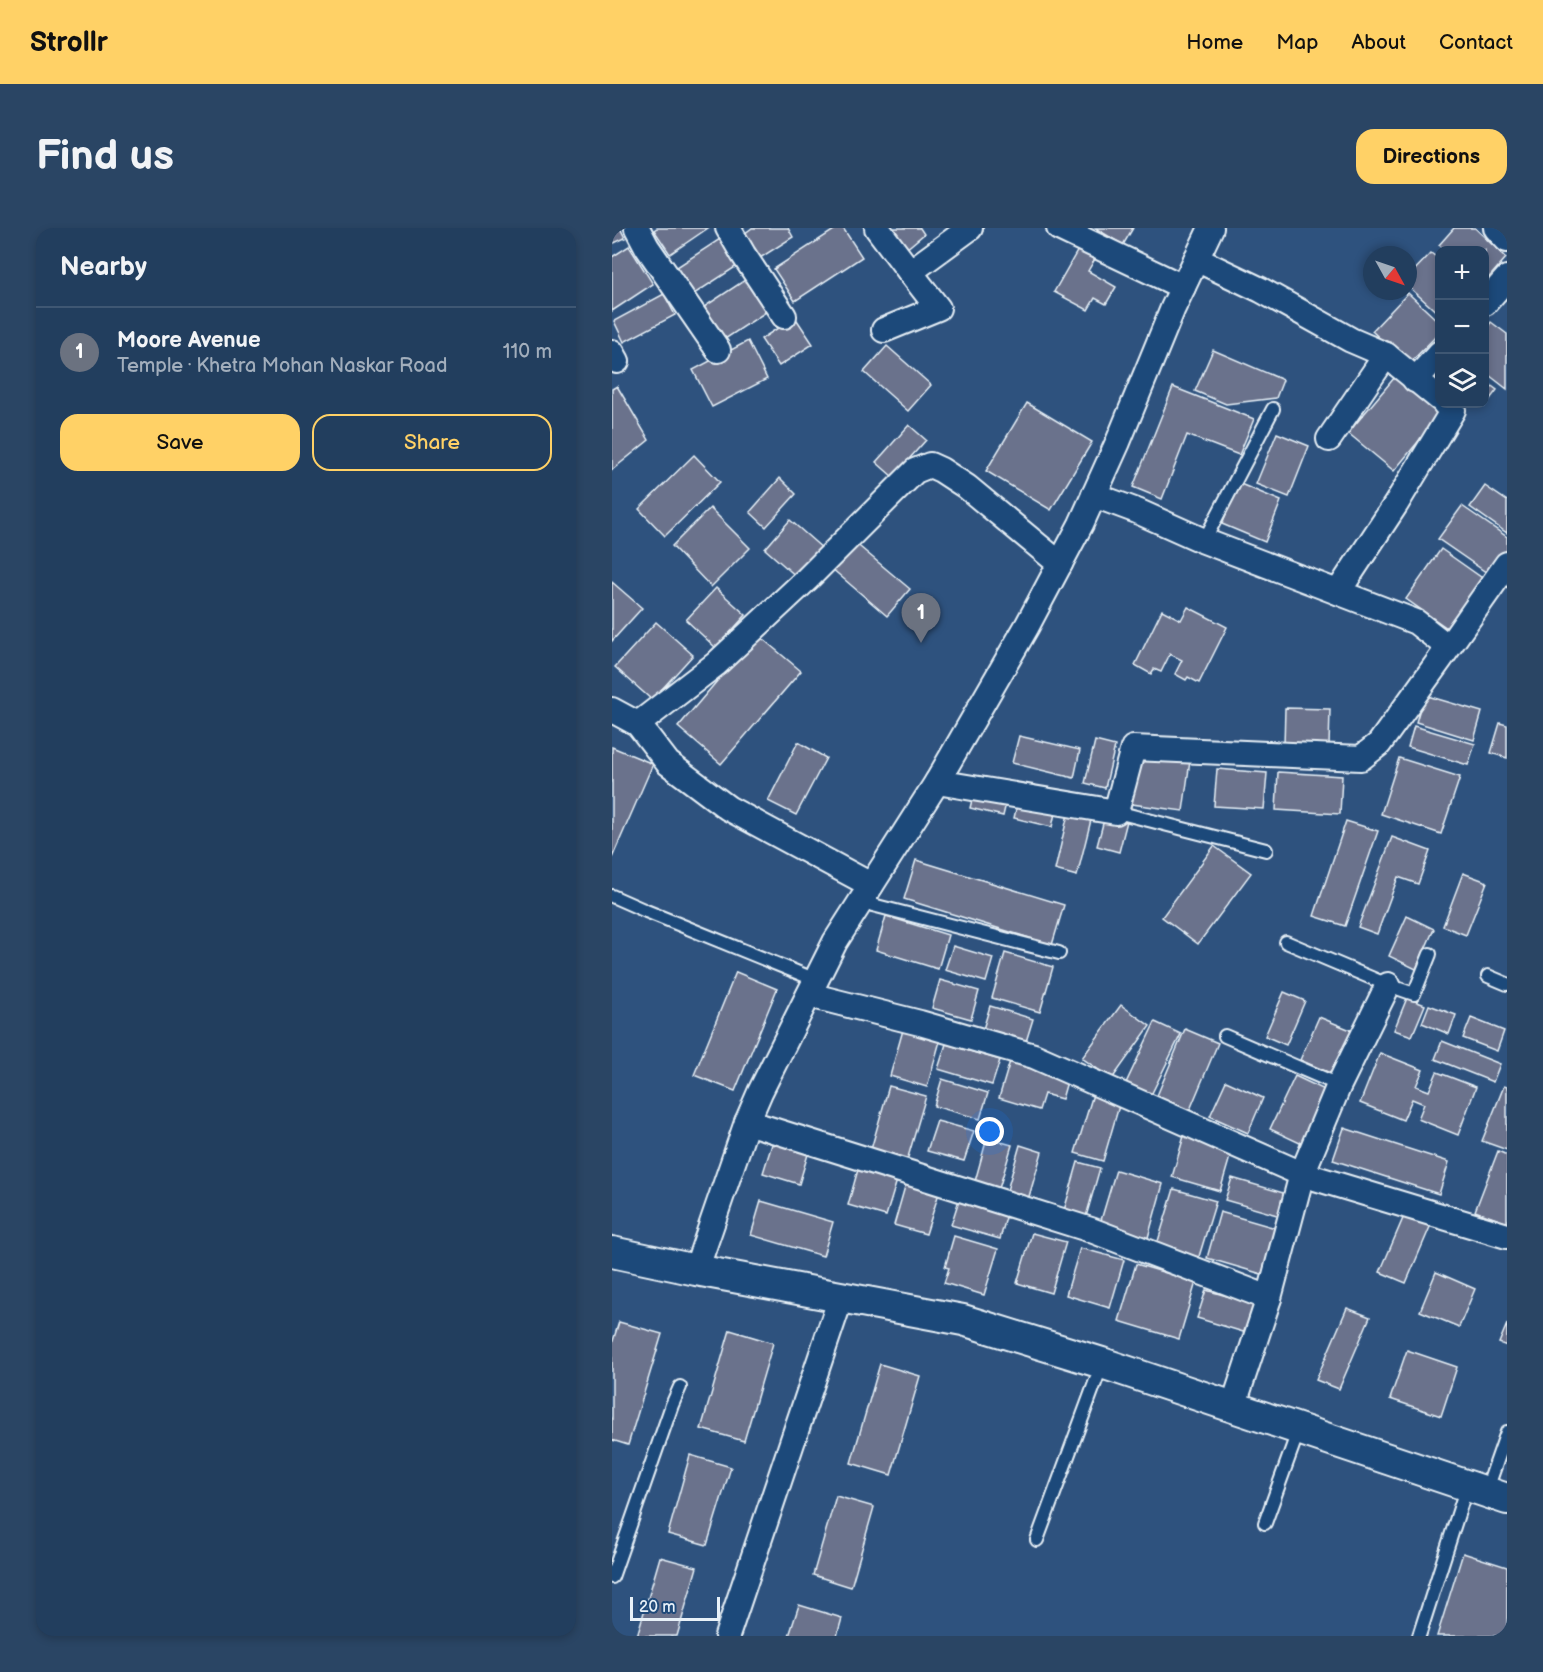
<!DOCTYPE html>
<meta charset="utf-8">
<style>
body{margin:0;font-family:"Balsamiq Sans",sans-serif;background:#2a4564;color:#f1f3f6}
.controls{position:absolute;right:18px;top:18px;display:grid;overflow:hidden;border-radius:12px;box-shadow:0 3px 9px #0003}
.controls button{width:54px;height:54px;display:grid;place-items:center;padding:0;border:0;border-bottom:2px solid #3f5773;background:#223e5e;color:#f1f3f6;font:30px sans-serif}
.compass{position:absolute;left:751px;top:18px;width:54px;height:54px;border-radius:50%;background:#223e5e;box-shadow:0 3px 9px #0003;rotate:130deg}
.scale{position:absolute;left:18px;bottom:15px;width:90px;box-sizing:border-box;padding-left:6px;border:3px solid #e8f1f8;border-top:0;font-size:16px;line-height:21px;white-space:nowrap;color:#e8f1f8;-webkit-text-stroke:4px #1f4a7a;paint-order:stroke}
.you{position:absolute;left:378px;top:904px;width:21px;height:21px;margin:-15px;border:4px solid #fff;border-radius:50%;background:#1a73e8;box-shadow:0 0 0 9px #1a73e833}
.badge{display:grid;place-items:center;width:39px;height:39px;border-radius:50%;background:#ffd166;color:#fff;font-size:20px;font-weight:700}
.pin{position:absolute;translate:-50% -50px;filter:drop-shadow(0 2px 3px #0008)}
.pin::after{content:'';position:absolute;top:32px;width:21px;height:18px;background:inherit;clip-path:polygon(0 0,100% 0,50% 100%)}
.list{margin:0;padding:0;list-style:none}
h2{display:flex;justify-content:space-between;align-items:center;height:78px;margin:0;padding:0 24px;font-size:26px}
h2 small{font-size:20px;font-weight:400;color:#a2aebc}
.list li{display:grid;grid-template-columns:39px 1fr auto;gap:18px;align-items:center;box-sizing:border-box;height:90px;padding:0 24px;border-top:2px solid #3f5773}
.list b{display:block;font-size:22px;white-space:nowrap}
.list p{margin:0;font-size:20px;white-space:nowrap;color:#a2aebc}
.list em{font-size:20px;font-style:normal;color:#a2aebc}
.actions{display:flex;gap:12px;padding:18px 24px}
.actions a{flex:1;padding:14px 0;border:2px solid #ffd166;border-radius:18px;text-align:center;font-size:21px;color:#ffd166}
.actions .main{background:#ffd166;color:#111}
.icon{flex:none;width:33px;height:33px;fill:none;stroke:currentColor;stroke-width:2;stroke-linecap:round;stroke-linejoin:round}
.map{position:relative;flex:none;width:895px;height:1408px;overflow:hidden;border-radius:18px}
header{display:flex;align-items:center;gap:36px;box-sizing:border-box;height:84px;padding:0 30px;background:#ffd166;color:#111}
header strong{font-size:28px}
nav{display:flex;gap:33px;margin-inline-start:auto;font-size:21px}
.intro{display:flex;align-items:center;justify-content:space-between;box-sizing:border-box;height:144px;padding:0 36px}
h1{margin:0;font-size:42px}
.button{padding:15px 27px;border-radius:18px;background:#ffd166;color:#111;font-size:21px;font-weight:700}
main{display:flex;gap:36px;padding:0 36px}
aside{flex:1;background:#223e5e;border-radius:18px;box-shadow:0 3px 9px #0003}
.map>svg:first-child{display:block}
</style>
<header>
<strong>Strollr</strong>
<nav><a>Home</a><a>Map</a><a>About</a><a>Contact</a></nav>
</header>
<div class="intro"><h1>Find us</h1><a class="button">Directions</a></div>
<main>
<aside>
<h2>Nearby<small></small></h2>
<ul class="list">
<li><span class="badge" style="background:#6b7280">1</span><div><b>Moore Avenue</b><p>Temple · Khetra Mohan Naskar Road</p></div><em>110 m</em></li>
</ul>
<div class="actions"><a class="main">Save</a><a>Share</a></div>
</aside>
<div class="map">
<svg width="895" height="1408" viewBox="0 0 895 1408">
<rect width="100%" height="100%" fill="#2e527e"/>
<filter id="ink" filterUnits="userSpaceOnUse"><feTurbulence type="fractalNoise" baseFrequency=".0167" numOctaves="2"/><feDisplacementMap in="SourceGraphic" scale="12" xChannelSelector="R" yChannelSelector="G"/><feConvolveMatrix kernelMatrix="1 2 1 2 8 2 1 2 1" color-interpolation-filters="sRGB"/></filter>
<g filter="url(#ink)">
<g fill="#6a728c" stroke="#e8f1f8" stroke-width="1.5">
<path d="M 0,0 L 8,0 L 13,10 L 0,16 Z"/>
<path d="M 45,0 L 96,0 L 58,26 L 42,2 Z"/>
<path d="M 140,0 L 176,0 L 181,9 L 148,30 L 132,6 Z"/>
<path d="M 225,0 L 231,0 L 250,29 L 183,73 L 162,41 Z"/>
<path d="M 276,0 L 308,0 L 312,6 L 293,22 Z"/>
<path d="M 483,0 L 521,0 L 511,17 Z"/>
<path d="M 842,0 L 863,0 L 894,30 L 873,54 L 873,22 L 833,22 L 827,17 Z"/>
<path d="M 111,9 L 128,36 L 79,68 L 62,41 Z"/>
<path d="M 17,18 L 41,56 L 0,83 L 0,29 Z"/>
<path d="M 467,20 L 484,29 L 476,43 L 504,59 L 494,76 L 483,70 L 476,82 L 442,64 Z"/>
<path d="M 819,25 L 828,32 L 828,87 L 796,58 L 796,49 Z"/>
<path d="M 136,50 L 157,82 L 113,111 L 92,79 Z"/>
<path d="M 796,65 L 828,95 L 828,104 L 796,137 L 760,103 Z"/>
<path d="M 52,66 L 63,87 L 12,114 L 2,93 Z"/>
<path d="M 183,89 L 201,116 L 167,138 L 149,111 Z"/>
<path d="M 879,94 L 895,106 L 895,161 L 873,144 L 873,103 Z"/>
<path d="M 136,113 L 155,151 L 100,179 L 81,142 Z"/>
<path d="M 275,118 L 319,157 L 296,183 L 252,144 Z"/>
<path d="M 601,122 L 671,152 L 664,170 L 614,176 L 583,163 Z"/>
<path d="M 788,143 L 834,180 L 782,243 L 736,205 Z"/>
<path d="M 873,153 L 885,162 L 872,179 L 867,176 L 873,176 Z"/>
<path d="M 5,158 L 37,212 L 0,242 L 0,161 Z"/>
<path d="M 561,159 L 642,191 L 627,227 L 575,207 L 550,271 L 521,259 Z"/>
<path d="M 415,175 L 480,214 L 439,282 L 374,243 Z"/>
<path d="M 297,197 L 314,212 L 281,249 L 264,234 Z"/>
<path d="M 665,205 L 697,218 L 677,269 L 644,256 Z"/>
<path d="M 82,227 L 108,254 L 53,308 L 27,281 Z"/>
<path d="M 168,250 L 184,266 L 154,299 L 138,284 Z"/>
<path d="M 626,255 L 669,273 L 653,314 L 610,296 Z"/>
<path d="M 873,258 L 895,273 L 895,305 L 858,279 Z"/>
<path d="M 850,278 L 895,309 L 895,330 L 881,349 L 826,311 Z"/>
<path d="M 98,280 L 138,320 L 99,359 L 60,318 Z"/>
<path d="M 178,292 L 211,321 L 186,350 L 153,321 Z"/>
<path d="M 242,314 L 298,361 L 275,388 L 219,340 Z"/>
<path d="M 829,321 L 873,352 L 838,402 L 794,371 Z"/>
<path d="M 0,354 L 30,380 L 0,413 Z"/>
<path d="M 104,360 L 134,387 L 104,420 L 74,392 Z"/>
<path d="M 576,379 L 615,399 L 587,455 L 576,449 L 574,452 L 563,446 L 570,432 L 558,426 L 549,444 L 542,441 L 539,446 L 523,437 L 550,382 L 569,392 Z"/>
<path d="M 44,394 L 81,427 L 40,472 L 3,439 Z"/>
<path d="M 145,406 L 189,443 L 109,536 L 66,499 Z"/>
<path d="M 812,467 L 870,484 L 862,512 L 804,494 Z"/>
<path d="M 673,480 L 718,481 L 717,519 L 672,518 Z"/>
<path d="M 888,495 L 895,497 L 895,530 L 879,525 Z"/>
<path d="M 802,498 L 863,516 L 856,537 L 796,519 Z"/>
<path d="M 407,508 L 468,522 L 462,550 L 400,535 Z"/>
<path d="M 483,513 L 503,518 L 493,560 L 473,555 Z"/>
<path d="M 186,514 L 214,530 L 184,587 L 156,573 Z"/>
<path d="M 0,519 L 41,536 L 0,630 Z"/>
<path d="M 527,526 L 578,533 L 571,583 L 520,576 Z"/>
<path d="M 787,530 L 848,549 L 829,606 L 769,586 Z"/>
<path d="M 605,541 L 655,545 L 652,581 L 602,578 Z"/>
<path d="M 666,544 L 730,548 L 728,586 L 664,582 Z"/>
<path d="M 362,564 L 395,571 L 391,588 L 358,580 Z"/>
<path d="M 405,577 L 443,585 L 440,599 L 402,590 Z"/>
<path d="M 456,586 L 479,592 L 465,648 L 443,642 Z"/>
<path d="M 493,588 L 515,593 L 507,624 L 485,618 Z"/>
<path d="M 734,593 L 766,603 L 733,698 L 702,688 Z"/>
<path d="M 780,609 L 818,623 L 806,656 L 786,649 L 765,706 L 746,699 Z"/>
<path d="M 602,618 L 639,645 L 586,716 L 550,689 Z"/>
<path d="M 304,632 L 452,677 L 440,717 L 292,671 Z"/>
<path d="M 851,645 L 875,654 L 854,707 L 831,698 Z"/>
<path d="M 274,688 L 336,707 L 326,741 L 264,722 Z"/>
<path d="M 795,688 L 822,701 L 804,741 L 777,728 Z"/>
<path d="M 341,718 L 381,730 L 374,754 L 333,742 Z"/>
<path d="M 393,725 L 441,739 L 428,784 L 380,770 Z"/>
<path d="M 124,744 L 165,761 L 123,863 L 82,847 Z"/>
<path d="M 328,752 L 367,763 L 359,791 L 320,780 Z"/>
<path d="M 672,764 L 693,773 L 674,817 L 653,808 Z"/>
<path d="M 795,770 L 813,777 L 800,808 L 782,802 Z"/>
<path d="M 509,777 L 538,798 L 500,851 L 470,830 Z"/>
<path d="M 817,777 L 844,787 L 837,806 L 810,795 Z"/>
<path d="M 378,778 L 421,791 L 412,820 L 369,808 Z"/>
<path d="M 707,789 L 741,803 L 723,847 L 688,832 Z"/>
<path d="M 859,790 L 892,803 L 885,823 L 851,810 Z"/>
<path d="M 543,794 L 569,806 L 539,867 L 514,855 Z"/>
<path d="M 573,801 L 606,815 L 577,884 L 544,870 Z"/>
<path d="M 291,802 L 328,813 L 315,859 L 278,848 Z"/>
<path d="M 830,813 L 888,836 L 881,854 L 823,831 Z"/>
<path d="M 334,816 L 388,832 L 380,857 L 326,841 Z"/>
<path d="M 768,825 L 811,842 L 804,858 L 817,863 L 825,844 L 864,859 L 846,907 L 806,891 L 812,876 L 800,871 L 791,892 L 748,875 Z"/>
<path d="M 398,833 L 456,850 L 450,871 L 432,866 L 427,882 L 387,870 Z"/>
<path d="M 683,848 L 715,863 L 690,916 L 658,901 Z"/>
<path d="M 330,851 L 376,865 L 368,891 L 322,878 Z"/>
<path d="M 614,853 L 651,870 L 636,905 L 598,888 Z"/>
<path d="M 277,858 L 314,868 L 294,936 L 258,925 Z"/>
<path d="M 892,858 L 895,859 L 895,922 L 870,913 Z"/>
<path d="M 482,863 L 509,871 L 491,933 L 463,925 Z"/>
<path d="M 325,893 L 362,903 L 352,933 L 315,923 Z"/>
<path d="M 732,900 L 837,934 L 827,966 L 721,932 Z"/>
<path d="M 572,908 L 620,922 L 608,963 L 560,949 Z"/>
<path d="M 375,910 L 400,917 L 386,964 L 362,957 Z"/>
<path d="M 161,913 L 197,923 L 187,956 L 151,945 Z"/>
<path d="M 408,917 L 430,924 L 416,972 L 394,966 Z"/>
<path d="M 886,923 L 895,927 L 895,995 L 863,983 Z"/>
<path d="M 466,934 L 488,940 L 473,992 L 451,986 Z"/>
<path d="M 247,938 L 286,949 L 274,988 L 236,977 Z"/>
<path d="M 504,942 L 551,956 L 535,1013 L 487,999 Z"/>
<path d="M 620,950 L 678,967 L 672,989 L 613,972 Z"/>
<path d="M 294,955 L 327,965 L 314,1006 L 282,997 Z"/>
<path d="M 562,961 L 604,973 L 585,1035 L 543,1023 Z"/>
<path d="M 347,972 L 395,986 L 388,1011 L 339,997 Z"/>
<path d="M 149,973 L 221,994 L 211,1028 L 139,1007 Z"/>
<path d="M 795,981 L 821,992 L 794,1055 L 768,1044 Z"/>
<path d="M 608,984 L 667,1001 L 653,1047 L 595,1030 Z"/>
<path d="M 420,1005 L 454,1014 L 439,1065 L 405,1055 Z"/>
<path d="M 342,1008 L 386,1021 L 372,1067 L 332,1055 L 337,1040 L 333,1039 Z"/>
<path d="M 468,1020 L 512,1032 L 498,1080 L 454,1067 Z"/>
<path d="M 524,1036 L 584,1054 L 567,1111 L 507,1093 Z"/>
<path d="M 824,1044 L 863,1061 L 847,1099 L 808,1083 Z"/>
<path d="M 594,1062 L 646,1077 L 638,1106 L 585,1090 Z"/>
<path d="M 735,1080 L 758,1089 L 727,1161 L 704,1152 Z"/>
<path d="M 7,1094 L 50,1106 L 16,1217 L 0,1212 L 0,1116 Z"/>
<path d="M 895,1096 L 895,1118 L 887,1115 Z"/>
<path d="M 118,1102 L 161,1115 L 132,1213 L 89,1201 Z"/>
<path d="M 795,1122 L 845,1139 L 829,1188 L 778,1171 Z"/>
<path d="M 268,1136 L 308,1148 L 279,1247 L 239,1235 Z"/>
<path d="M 78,1227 L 119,1239 L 95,1317 L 56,1306 Z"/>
<path d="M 224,1268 L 262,1279 L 239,1359 L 201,1347 Z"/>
<path d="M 851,1325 L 895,1339 L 895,1408 L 825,1408 Z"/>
<path d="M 48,1329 L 85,1339 L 65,1408 L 25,1408 Z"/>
<path d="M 187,1377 L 230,1390 L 225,1408 L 177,1408 Z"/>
</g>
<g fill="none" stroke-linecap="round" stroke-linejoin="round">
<defs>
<g id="service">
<path d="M 592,313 L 661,181"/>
<path d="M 501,583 L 654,622"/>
<path d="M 0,668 L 34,683 L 204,752"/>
<path d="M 249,674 L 447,725"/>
<path d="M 674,714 L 776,757 L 802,766 L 818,726"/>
<path d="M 876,748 L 895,756"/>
<path d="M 613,808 L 727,857"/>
<path d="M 874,1264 L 895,1204"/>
<path d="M 653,1295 L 687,1201"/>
<path d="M 425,1312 L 490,1136"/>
<path d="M 0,1349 L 60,1177 L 68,1159"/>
<path d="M 807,1408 L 855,1258"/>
</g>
<g id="minor">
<path d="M 25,0 L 35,19 L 106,122"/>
<path d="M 116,0 L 131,26 L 172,88"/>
<path d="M 265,0 L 298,44"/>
<path d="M 447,0 L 571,59"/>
<path d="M 884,0 L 895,12"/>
<path d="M 584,31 L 649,62 L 739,112 L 774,127 L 828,171"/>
<path d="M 873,75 L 895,50"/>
<path d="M 272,102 L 326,80 L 298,44 L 358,0"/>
<path d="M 0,124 L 5,133"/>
<path d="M 803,152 L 828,125"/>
<path d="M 717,211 L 774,127"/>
<path d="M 482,267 L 525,283 L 592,313 L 804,394 L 836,419"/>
<path d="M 726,364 L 784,276 L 841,182 L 833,176"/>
<path d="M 0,482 L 26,496 L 56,535 L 116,580 L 259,657"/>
<path d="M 26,496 L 104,436 L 195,351 L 303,243 L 318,237 L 329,242 L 355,259 L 448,336"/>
<path d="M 325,554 L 504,584 L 521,520 L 749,530 L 767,516 L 829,430 L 895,336"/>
<path d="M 197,767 L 308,795 L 422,828 L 690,946 L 895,1008"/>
<path d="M 135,894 L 479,1002 L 657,1070"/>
<path d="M 84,1042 L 135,894 L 148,864 L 223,714 L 325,554 L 415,398 L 469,296 L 506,214 L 561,80 L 599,0"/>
<path d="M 621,1179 L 657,1070 L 690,946 L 727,857 L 776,757"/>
<path d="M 115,1408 L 229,1069"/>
</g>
<path id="tertiary" d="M 0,1024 L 84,1042 L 351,1092 L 490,1135 L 895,1271"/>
</defs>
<use href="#service" stroke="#e8f1f8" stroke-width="16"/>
<use href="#minor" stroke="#e8f1f8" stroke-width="28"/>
<use href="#tertiary" stroke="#e8f1f8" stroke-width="34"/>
<use href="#service" stroke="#1f4a7a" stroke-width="12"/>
<use href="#minor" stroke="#1f4a7a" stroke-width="24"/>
<use href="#tertiary" stroke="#1f4a7a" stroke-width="30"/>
</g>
</g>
</svg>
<div class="controls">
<button>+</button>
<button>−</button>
<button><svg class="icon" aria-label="layers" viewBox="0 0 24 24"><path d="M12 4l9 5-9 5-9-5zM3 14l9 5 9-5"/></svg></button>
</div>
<svg class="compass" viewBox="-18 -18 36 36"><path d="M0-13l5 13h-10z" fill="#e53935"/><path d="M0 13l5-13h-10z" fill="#a2aebc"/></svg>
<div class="scale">20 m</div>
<div class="you"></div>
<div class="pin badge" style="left:309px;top:415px;background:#6b7280">1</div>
</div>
</main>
